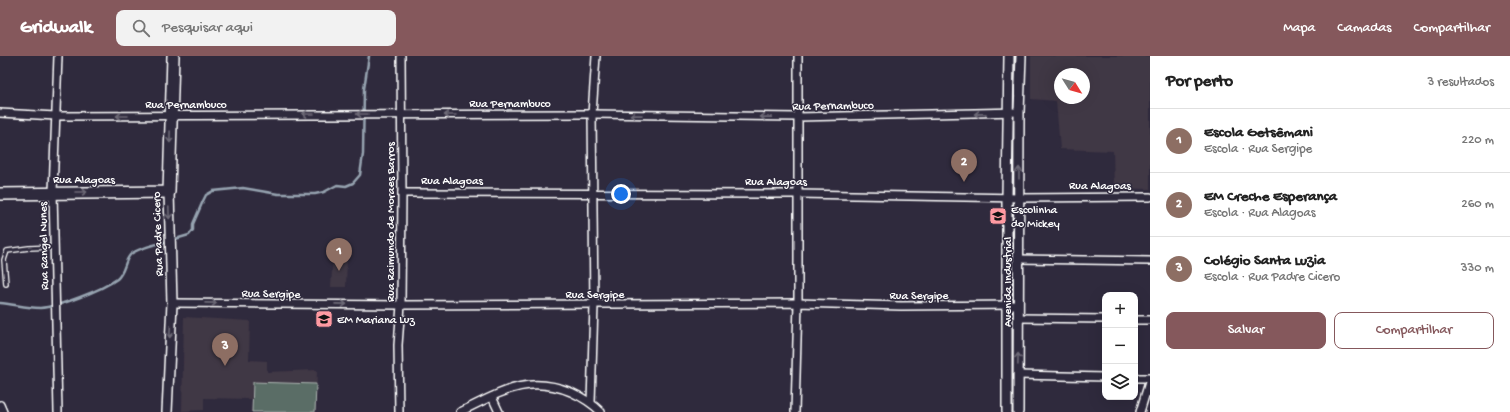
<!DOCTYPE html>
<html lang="pt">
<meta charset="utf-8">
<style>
body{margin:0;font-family:"Gochi Hand",sans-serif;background:#f2f2f2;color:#222}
.controls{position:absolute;right:12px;bottom:12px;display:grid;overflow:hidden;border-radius:8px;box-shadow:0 4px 16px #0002}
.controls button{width:36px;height:36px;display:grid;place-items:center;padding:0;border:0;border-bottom:1px solid #e0e0e0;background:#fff;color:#222;font:20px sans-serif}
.compass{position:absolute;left:1054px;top:12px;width:36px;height:36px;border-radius:50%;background:#fff;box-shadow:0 4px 16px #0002;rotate:127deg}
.you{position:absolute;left:621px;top:138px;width:14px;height:14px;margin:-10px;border:3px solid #fff;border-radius:50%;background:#1a73e8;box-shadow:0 0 0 6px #1a73e833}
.badge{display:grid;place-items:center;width:26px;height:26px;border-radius:50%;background:#85585c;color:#fff;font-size:13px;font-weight:700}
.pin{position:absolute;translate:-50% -33px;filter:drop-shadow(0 1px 2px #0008)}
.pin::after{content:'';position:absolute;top:21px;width:14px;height:12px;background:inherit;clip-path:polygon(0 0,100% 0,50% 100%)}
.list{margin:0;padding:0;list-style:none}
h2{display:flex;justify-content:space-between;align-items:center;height:52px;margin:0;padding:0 16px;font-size:17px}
h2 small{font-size:13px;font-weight:400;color:#767676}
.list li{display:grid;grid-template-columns:26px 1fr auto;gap:12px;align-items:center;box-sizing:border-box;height:64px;padding:0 16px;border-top:1px solid #e0e0e0}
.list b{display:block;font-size:15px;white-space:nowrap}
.list p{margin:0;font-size:13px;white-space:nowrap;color:#767676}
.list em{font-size:13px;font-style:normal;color:#767676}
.actions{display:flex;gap:8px;padding:12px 16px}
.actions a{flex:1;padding:9px 0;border:1px solid #85585c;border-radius:8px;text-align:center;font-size:14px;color:#85585c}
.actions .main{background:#85585c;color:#fff}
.icon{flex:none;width:22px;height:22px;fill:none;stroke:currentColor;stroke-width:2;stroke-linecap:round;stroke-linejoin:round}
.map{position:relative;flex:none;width:1150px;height:356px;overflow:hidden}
header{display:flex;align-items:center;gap:24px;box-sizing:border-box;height:56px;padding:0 20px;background:#85585c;color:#fff}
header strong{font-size:19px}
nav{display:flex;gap:22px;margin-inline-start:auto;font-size:14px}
.search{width:280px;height:36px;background:#f2f2f2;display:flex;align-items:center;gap:10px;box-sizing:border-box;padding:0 14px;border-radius:8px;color:#767676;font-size:15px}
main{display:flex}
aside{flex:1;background:#fff}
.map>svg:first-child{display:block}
</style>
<header>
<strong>Gridwalk</strong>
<div class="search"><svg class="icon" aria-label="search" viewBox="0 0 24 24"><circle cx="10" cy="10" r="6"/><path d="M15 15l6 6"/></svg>Pesquisar aqui</div>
<nav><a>Mapa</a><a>Camadas</a><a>Compartilhar</a></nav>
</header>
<main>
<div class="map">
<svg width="1150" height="356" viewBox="0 0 1150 356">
<rect width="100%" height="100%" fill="#2f2a3d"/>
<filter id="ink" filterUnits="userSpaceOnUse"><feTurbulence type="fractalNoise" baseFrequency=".025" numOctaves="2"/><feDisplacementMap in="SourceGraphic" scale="8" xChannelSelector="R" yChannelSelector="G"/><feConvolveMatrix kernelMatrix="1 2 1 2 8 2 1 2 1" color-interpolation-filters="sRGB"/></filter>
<g filter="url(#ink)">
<g fill="#413745" fill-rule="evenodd">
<path d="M 1031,0 L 1150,0 L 1150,133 L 1114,132 L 1113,95 L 1060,93 L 1056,45 L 1031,43 ZM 1060,18 L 1084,18 L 1084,42 L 1060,42 Z"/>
<path d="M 333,198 L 347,199 L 346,231 L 331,231 Z"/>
<path d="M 184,261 L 250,265 L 249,304 L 267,305 L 267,316 L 317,314 L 316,356 L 251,356 L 252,343 L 204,342 L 204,354 L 182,355 Z"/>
</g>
<path fill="#5a6d66" stroke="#acb6b2" d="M 253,326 L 316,328 L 315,356 L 252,356 Z"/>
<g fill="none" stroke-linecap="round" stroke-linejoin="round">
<g stroke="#97a4b1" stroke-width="2.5">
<path d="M 172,184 L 189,179 L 193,174 L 193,168 L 203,145 L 206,139 L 213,135 L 243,132 L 278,138 L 315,138 L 324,136 L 337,129 L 346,130 L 353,127 L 360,119 L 363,98 L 364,33 L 369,0"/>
<path d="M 0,247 C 13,248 26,252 40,252 C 58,251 102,234 117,223 C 125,216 124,206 130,199 C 136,192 159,188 168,185"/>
</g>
<defs>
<path id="service" d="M 6,228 L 4,204 L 7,195 L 29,192 L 53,191"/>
<g id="minor">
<path d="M 0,57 L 56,60 L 592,58 L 798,61 L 1019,56"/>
<path d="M 402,137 L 798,138 L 1020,142 L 1150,141"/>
<path d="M 1018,203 L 1150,205"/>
<path d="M 172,247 L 401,249 L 798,247 L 901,250 L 1018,249"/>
<path d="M 1019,262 L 1105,263"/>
<path d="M 1135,264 L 1150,264"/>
<path d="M 1018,319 L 1105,321"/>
<path d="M 1135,322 L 1150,322"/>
<path d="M 492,341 L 499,356"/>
<path d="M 591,346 L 594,249 L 592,58 L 596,0"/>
<path d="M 0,349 L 3,356"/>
<path d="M 58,356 L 53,136 L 58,0"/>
<path d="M 399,356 L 398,289 L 401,249 L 402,137 L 401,0"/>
<path d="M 460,356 C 500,337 526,318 571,336 C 582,341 592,347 601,356"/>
<path d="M 795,356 L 798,247 L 798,0"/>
<path d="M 1140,356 L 1150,323"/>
</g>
<g id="tertiary">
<path d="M 167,356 L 172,247 L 169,136"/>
<path d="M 1007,356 L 1007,141 L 1009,0"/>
<path d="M 1018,356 L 1019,56 L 1021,0"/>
</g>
<path id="secondary" d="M 0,138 L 169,136 L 173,0"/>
</defs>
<use href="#service" stroke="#fff" stroke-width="6"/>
<use href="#minor" stroke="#fff" stroke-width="10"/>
<use href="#tertiary" stroke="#fff" stroke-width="12"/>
<use href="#secondary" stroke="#fff" stroke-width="14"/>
<use href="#service" stroke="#2f2a3d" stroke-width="3.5"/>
<use href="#minor" stroke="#2f2a3d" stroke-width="7"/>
<use href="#tertiary" stroke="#2f2a3d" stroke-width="9"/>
<use href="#secondary" stroke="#2f2a3d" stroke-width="11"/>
</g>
<defs><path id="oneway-shaft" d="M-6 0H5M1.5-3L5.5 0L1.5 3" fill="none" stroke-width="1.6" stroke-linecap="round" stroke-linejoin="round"/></defs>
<g stroke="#6d6a77">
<use href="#oneway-shaft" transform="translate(308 58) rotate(180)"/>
<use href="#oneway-shaft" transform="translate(362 58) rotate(-180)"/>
<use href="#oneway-shaft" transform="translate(980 58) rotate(179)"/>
<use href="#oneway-shaft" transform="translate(450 59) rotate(180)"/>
<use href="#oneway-shaft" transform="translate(636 59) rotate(-179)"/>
<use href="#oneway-shaft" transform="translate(122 60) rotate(180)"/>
<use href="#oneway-shaft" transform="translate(766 61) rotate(-179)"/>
<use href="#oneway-shaft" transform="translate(170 81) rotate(91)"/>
<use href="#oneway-shaft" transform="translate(1019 117) rotate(-90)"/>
<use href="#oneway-shaft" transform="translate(81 136)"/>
<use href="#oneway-shaft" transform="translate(169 157) rotate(88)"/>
<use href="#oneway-shaft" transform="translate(211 247) rotate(1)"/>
<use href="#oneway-shaft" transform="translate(341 248) rotate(1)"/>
<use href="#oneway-shaft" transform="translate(170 276) rotate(93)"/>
<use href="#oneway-shaft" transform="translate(1018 303) rotate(-89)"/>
</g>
</g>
<defs>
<symbol id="school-square" viewBox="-11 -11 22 22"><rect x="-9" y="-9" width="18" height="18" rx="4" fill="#ff9aa2" stroke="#2f2a3d"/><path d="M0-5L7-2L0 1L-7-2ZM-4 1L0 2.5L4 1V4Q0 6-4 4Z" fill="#111"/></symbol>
</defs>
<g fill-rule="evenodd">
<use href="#school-square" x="988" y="150" width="20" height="20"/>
<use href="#school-square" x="314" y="253" width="20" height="20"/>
</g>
<g text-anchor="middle" stroke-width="3" stroke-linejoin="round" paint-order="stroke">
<g font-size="12" fill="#fff" stroke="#2f2a3d">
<text x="510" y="51">Rua Pernambuco</text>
<text x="186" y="52">Rua Pernambuco</text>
<text transform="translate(833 49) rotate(-1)" y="4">Rua Pernambuco</text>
<text x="84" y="127">Rua Alagoas</text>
<text x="452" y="128">Rua Alagoas</text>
<text x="776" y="129">Rua Alagoas</text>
<text x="1100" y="133">Rua Alagoas</text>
<text transform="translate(390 166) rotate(-90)" y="4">Rua Raimundo de Moraes Barros</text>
<text transform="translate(157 178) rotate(-92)" y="4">Rua Padre Cicero</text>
<text transform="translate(43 190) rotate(-91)" y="4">Rua Rangel Nunes</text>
<text transform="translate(1007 226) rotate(-90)" y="4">Avenida Industrial</text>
<text transform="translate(271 237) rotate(1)" y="4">Rua Sergipe</text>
<text x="595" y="242">Rua Sergipe</text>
<text x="919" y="243">Rua Sergipe</text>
</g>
<g font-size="12" fill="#fff" stroke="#2f2a3d" text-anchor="start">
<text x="1011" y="157">Escolinha<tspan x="1011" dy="14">do Mickey</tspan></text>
<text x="337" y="267">EM Mariana Luz</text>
</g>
</g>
</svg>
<div class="controls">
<button>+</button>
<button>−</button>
<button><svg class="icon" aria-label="layers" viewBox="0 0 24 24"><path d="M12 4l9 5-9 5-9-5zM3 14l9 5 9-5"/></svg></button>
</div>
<svg class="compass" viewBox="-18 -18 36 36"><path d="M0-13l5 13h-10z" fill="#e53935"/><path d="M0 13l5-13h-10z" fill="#767676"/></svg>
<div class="you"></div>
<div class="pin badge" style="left:339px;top:215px;background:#8d6e63">1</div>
<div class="pin badge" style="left:964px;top:126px;background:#8d6e63">2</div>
<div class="pin badge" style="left:225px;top:310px;background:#8d6e63">3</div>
</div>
<aside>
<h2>Por perto<small>3 resultados</small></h2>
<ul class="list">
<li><span class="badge" style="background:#8d6e63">1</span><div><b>Escola Getsêmani</b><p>Escola · Rua Sergipe</p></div><em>220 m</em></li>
<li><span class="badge" style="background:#8d6e63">2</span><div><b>EM Creche Esperança</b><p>Escola · Rua Alagoas</p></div><em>260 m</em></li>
<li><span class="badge" style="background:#8d6e63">3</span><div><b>Colégio Santa Luzia</b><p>Escola · Rua Padre Cicero</p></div><em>330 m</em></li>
</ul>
<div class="actions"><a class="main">Salvar</a><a>Compartilhar</a></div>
</aside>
</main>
